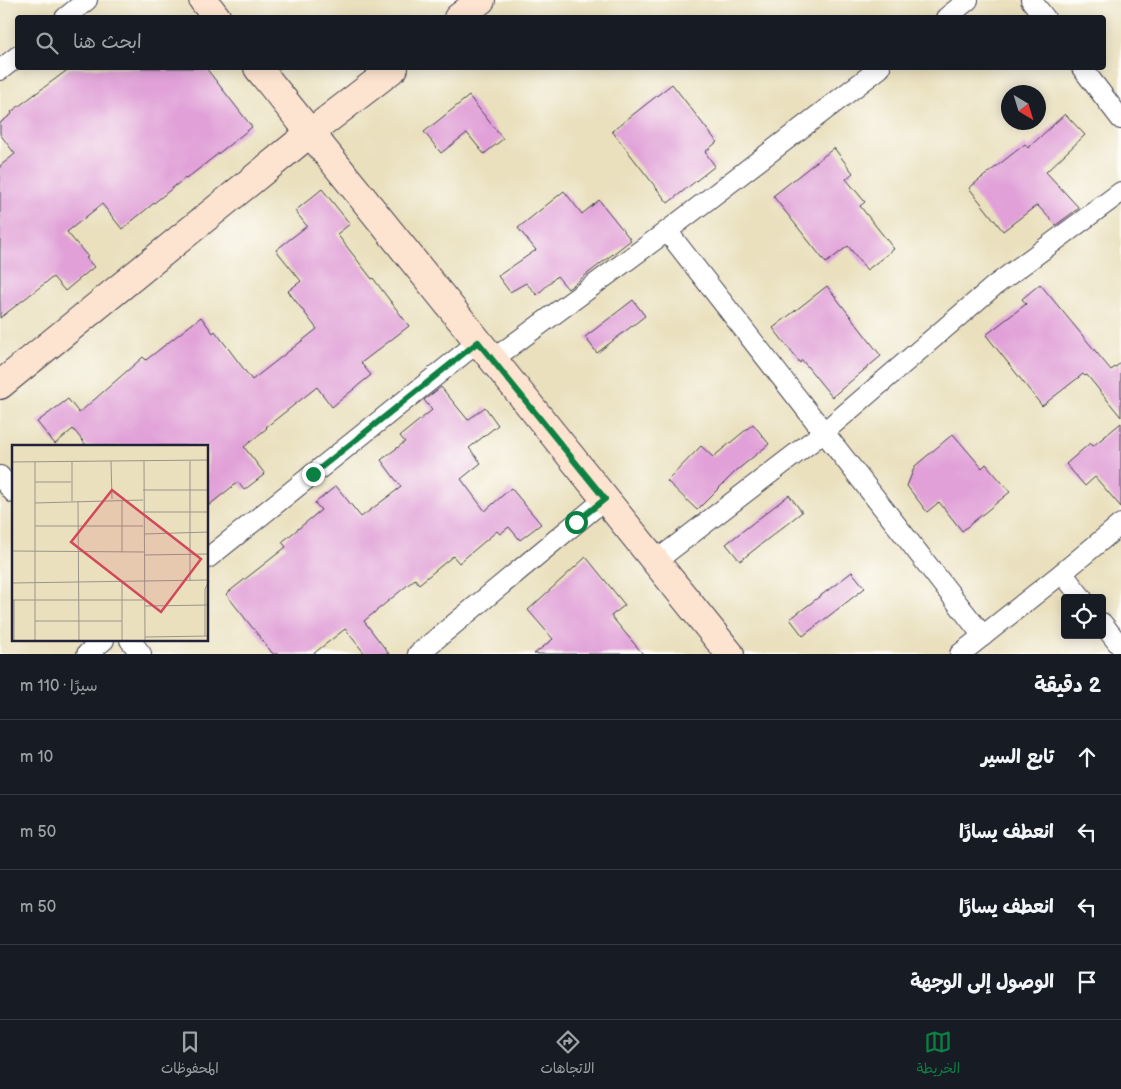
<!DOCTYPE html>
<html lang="ar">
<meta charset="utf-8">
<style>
body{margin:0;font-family:"Balsamiq Sans","Playpen Sans Arabic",sans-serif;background:#242831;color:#f1f3f6;direction:rtl}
.controls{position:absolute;right:15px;bottom:15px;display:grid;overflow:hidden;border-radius:5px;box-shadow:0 2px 12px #0003}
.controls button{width:45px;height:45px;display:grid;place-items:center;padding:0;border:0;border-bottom:1px solid #363941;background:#171b24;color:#f1f3f6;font:25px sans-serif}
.compass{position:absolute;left:1001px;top:85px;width:45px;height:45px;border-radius:50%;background:#171b24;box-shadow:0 2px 12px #0003;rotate:142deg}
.stop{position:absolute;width:15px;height:15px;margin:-11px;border:4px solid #0b8043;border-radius:50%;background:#fff}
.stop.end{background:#0b8043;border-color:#fff;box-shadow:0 1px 5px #0008}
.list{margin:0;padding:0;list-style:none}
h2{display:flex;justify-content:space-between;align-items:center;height:65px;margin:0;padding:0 20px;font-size:21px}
h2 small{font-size:16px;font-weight:400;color:#9ea1a6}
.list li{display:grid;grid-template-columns:32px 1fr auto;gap:15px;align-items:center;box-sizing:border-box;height:75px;padding:0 20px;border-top:1px solid #363941}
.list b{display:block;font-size:19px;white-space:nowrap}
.list em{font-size:16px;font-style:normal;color:#9ea1a6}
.icon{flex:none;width:28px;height:28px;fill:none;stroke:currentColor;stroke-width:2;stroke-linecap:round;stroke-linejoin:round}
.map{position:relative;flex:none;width:1121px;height:654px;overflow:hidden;direction:ltr}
.search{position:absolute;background:#171b24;box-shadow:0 2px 12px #0003;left:15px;right:15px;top:15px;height:55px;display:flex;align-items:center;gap:12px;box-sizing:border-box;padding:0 18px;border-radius:5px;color:#9ea1a6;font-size:19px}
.sheet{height:365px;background:#171b24}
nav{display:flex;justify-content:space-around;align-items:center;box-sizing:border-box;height:70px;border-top:1px solid #363941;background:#171b24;font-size:14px;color:#9ea1a6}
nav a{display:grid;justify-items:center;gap:2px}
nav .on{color:#0b8043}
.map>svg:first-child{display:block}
</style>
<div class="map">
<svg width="1121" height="654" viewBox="0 0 1121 654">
<rect width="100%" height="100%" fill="#fdfcf7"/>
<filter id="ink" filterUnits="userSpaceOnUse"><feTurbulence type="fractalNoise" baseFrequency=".02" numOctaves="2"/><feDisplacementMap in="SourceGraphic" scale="10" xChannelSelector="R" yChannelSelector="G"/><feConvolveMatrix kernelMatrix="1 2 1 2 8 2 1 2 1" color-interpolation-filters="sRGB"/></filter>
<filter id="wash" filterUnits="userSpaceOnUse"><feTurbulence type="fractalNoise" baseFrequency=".0096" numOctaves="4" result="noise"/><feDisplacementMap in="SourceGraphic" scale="20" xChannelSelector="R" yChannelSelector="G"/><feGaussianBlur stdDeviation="1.12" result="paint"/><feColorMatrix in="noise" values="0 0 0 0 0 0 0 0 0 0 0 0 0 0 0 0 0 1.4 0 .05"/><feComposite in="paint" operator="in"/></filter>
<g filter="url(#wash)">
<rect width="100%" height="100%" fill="#eae0be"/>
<g id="blocks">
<g fill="#e1a1d8">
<path d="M 70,68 L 206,68 L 252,127 L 186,179 L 185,178 L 122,229 L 102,204 L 67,232 L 88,257 L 86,258 L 94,267 L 65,291 L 53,277 L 0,318 L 0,166 L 15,154 L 0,134 L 0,123 L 12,114 L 11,112 Z"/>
<path d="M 672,84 L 717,142 L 705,152 L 715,166 L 668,203 L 612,131 Z"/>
<path d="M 469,96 L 503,139 L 484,154 L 467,133 L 441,153 L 424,132 Z"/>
<path d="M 1065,114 L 1085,135 L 1046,172 L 1079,208 L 1056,225 L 1037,205 L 1003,231 L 969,188 L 1025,144 L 1028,148 Z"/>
<path d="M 834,148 L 853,173 L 846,179 L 865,202 L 860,206 L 894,249 L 867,270 L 848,246 L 826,263 L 773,196 Z"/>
<path d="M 322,189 L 350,224 L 337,234 L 372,279 L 373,278 L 409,326 L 361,363 L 371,375 L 332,407 L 317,387 L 266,427 L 267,428 L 244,447 L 265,474 L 244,490 L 238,482 L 208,506 L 208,446 L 87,446 L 73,429 L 55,444 L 37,422 L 68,399 L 79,413 L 143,357 L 146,360 L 201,317 L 213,333 L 215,331 L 252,380 L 317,329 L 288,291 L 301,281 L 276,250 L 307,226 L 295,211 Z"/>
<path d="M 564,191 L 582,214 L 599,200 L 631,240 L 568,289 L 557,276 L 537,295 L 526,283 L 510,292 L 498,276 L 536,250 L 518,228 Z"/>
<path d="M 1040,284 L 1111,370 L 1121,363 L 1121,417 L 1087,375 L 1085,376 L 1083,374 L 1042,406 L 986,335 L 1026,304 L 1022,299 Z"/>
<path d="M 827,286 L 881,356 L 832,397 L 802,360 L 800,363 L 773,328 Z"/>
<path d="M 633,300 L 645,316 L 597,353 L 585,337 Z"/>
<path d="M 441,387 L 468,420 L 485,407 L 498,425 L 469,448 L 481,463 L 461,479 L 485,511 L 511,488 L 541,524 L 520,540 L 509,527 L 500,534 L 497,531 L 459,563 L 453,556 L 419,584 L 415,579 L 364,621 L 389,654 L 365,654 L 345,629 L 313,654 L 273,654 L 226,594 L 286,547 L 282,542 L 321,510 L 315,503 L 336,486 L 361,517 L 401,487 L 381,460 L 405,442 L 400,436 L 432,410 L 424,400 Z"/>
<path d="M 1121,423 L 1121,507 L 1095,477 L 1085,486 L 1066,464 L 1090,443 L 1093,446 Z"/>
<path d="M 753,424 L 769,444 L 736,471 L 697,510 L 667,481 L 701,446 L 713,457 Z"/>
<path d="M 953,434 L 982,468 L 986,464 L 1010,492 L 962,531 L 939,502 L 927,512 L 907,486 L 915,466 Z"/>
<path d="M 789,495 L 802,512 L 740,561 L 726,544 Z"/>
<path d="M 586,557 L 625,605 L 611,616 L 643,654 L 534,654 L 553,639 L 528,610 Z"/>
<path d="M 852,572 L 865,588 L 803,636 L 790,619 Z"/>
</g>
</g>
</g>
<g filter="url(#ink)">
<use href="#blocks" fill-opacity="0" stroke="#403e4f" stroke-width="1"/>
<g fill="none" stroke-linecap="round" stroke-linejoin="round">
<defs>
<g id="street">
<path d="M 1031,0 L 1045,18"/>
<path d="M 65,18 L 87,0"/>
<path d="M 946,18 L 968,0"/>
<path d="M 1082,68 L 1121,119"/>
<path d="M 0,70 L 18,56"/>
<path d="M 667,231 L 983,636"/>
<path d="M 492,360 L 667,231 L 880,68"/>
<path d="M 0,476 L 14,493"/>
<path d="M 208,558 L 478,342"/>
<path d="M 656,561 L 824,432 L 994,286 L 1121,192"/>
<path d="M 1062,573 L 1082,598"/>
<path d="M 1102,623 L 1121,647"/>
<path d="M 130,640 L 141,654"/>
<path d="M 87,654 L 104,640"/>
<path d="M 418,654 L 605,499"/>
<path d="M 960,654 L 1062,573 L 1121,524"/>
</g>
<g id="secondary">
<path d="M 203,0 L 217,18"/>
<path d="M 458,18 L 481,0"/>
<path d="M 258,68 L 730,654"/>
<path d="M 0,385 L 310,133 L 394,68"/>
</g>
</defs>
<use href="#street" stroke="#403e4f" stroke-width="22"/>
<use href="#secondary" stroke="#403e4f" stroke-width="30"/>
<use href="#street" stroke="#fff" stroke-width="20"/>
<use href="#secondary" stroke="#fde4d0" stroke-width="28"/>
</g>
</g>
<g fill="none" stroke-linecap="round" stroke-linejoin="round" filter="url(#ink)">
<path stroke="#0b8043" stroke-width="6" d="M 313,474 L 478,342 L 605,499 L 576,522"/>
</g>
<g transform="translate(12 445)">
<rect width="196" height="196" fill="#eae0be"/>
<path fill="none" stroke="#9a948a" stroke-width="1" d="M 99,16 L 100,54M 132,16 L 133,196M 178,16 L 178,136M 0,17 L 197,15M 60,17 L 60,56M 23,37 L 59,37M 131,45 L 197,45M 110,55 L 110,107M 66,56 L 67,196M 23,58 L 131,55M 131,67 L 197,67M 23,81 L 131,81M 132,89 L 197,87M 0,106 L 132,107M 132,110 L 197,109M 0,138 L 197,135M 0,155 L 133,155M 2,155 L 2,196M 133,161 L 197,160M 23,176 L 110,176M 193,191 L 193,144 L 197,136M 133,192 L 197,191M 23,196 L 23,17M 110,196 L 110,137"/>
<path fill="#d1495b" fill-opacity="0.15" stroke="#d1495b" stroke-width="2.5" d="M 100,45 L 189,114 L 149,167 L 59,97 Z"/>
<rect width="196" height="196" fill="none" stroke="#22223b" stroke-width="2.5"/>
</g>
</svg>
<div class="controls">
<button><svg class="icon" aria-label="locate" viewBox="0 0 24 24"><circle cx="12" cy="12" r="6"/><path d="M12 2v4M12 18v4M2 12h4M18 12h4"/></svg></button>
</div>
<svg class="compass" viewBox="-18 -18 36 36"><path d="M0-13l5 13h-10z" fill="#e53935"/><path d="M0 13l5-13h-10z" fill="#9ea1a6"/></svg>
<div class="stop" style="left:576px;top:522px"></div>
<div class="stop end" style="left:313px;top:474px"></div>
<div class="search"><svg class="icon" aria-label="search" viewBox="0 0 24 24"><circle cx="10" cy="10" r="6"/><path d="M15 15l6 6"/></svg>ابحث هنا</div>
</div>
<section class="sheet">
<h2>2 دقيقة<small>سيرًا · 110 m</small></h2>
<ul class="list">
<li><svg class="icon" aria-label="ahead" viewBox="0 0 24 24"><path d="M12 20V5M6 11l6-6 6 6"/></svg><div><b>تابع السير</b></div><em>10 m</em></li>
<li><svg class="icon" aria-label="left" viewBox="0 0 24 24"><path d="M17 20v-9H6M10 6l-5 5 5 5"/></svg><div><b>انعطف يسارًا</b></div><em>50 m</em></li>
<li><svg class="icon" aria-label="left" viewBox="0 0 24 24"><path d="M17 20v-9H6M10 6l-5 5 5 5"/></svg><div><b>انعطف يسارًا</b></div><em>50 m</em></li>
<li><svg class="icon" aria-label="arrive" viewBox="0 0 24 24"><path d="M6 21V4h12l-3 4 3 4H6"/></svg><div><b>الوصول إلى الوجهة</b></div></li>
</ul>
</section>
<nav>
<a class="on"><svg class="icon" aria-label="map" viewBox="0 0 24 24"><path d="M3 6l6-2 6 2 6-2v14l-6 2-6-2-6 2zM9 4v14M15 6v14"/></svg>الخريطة</a>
<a><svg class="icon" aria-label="directions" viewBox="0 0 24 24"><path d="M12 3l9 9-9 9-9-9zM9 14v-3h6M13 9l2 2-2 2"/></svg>الاتجاهات</a>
<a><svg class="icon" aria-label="saved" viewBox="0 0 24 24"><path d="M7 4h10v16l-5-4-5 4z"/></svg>المحفوظات</a>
</nav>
